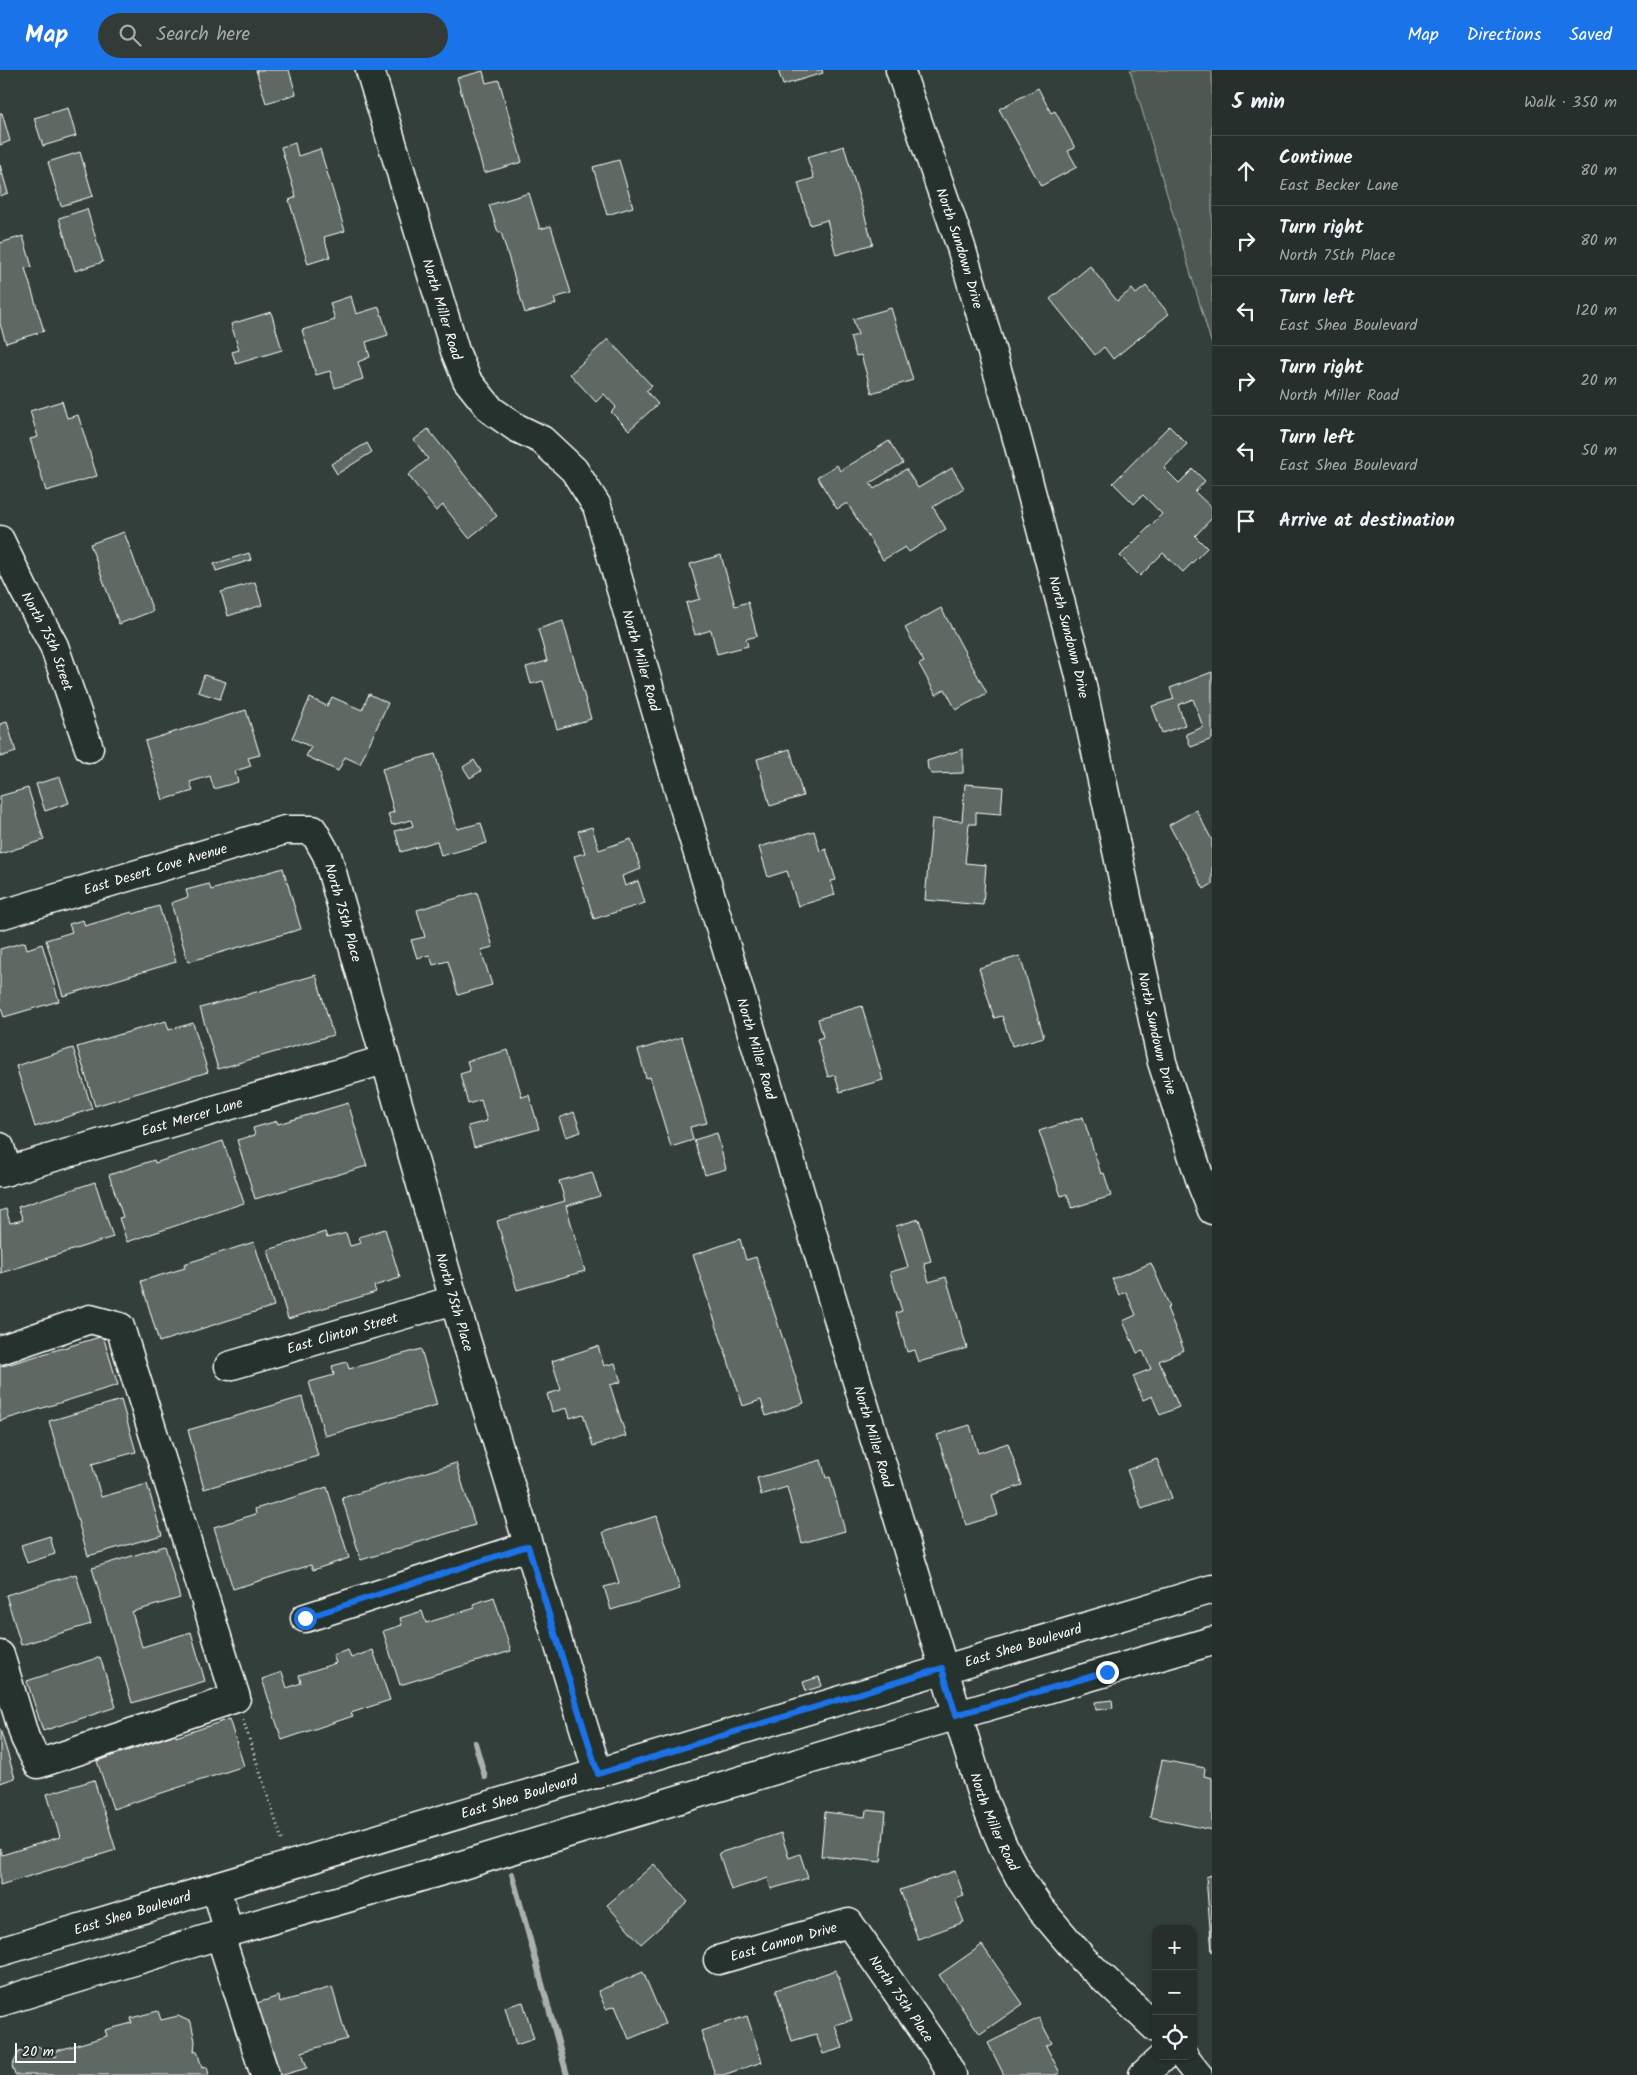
<!DOCTYPE html>
<meta charset="utf-8">
<style>
body{margin:0;font-family:Kalam,sans-serif;background:#323b38;color:#f1f3f6}
.controls{position:absolute;right:15px;bottom:15px;display:grid;overflow:hidden;border-radius:10px;box-shadow:0 1px 4px #0004}
.controls button{width:45px;height:45px;display:grid;place-items:center;padding:0;border:0;border-bottom:1px solid #424a48;background:#262f2c;color:#f1f3f6;font:25px sans-serif}
.scale{position:absolute;left:15px;bottom:12px;width:61px;box-sizing:border-box;padding-left:5px;border:2px solid #fff;border-top:0;font-size:14px;line-height:18px;white-space:nowrap;color:#fff;-webkit-text-stroke:4px #26332d;paint-order:stroke}
.stop{position:absolute;width:15px;height:15px;margin:-11px;border:4px solid #1a73e8;border-radius:50%;background:#fff}
.stop.end{background:#1a73e8;border-color:#fff;box-shadow:0 1px 5px #0008}
.list{margin:0;padding:0;list-style:none}
h2{display:flex;justify-content:space-between;align-items:center;height:65px;margin:0;padding:0 20px;font-size:21px}
h2 small{font-size:16px;font-weight:400;color:#a4a9a9}
.list li{display:grid;grid-template-columns:32px 1fr auto;gap:15px;align-items:center;box-sizing:border-box;height:70px;padding:0 20px;border-top:1px solid #424a48}
.list b{display:block;font-size:19px;white-space:nowrap}
.list p{margin:0;font-size:16px;white-space:nowrap;color:#a4a9a9}
.list em{font-size:16px;font-style:normal;color:#a4a9a9}
.icon{flex:none;width:28px;height:28px;fill:none;stroke:currentColor;stroke-width:2;stroke-linecap:round;stroke-linejoin:round}
.map{position:relative;flex:none;width:1212px;height:2005px;overflow:hidden}
header{display:flex;align-items:center;gap:30px;box-sizing:border-box;height:70px;padding:0 25px;background:#1a73e8;color:#fff}
header strong{font-size:24px}
nav{display:flex;gap:28px;margin-inline-start:auto;font-size:18px}
.search{width:350px;height:45px;background:#323b38;display:flex;align-items:center;gap:12px;box-sizing:border-box;padding:0 18px;border-radius:28px;color:#a4a9a9;font-size:19px}
main{display:flex}
aside{flex:1;background:#262f2c}
.map>svg:first-child{display:block}
</style>
<header>
<strong>Map</strong>
<div class="search"><svg class="icon" aria-label="search" viewBox="0 0 24 24"><circle cx="10" cy="10" r="6"/><path d="M15 15l6 6"/></svg>Search here</div>
<nav><a>Map</a><a>Directions</a><a>Saved</a></nav>
</header>
<main>
<div class="map">
<svg width="1212" height="2005" viewBox="0 0 1212 2005">
<rect width="100%" height="100%" fill="#333f3a"/>
<filter id="ink" filterUnits="userSpaceOnUse"><feTurbulence type="fractalNoise" baseFrequency=".02" numOctaves="2"/><feDisplacementMap in="SourceGraphic" scale="10" xChannelSelector="R" yChannelSelector="G"/><feConvolveMatrix kernelMatrix="1 2 1 2 8 2 1 2 1" color-interpolation-filters="sRGB"/></filter>
<g filter="url(#ink)">
<path fill="#4d5853" stroke="#a6aca9" d="M 1130,0 L 1212,0 L 1212,275 Z"/>
<g fill="none" stroke-linecap="round" stroke-linejoin="round">
<g stroke="#abb0ae" stroke-width="6">
<path d="M 475,1673 L 485,1707"/>
<path d="M 512,1804 L 567,2005"/>
</g>
</g>
<g fill="#5f6964" stroke="#fff">
<path d="M 256,0 L 289,0 L 296,24 L 266,33 Z"/>
<path d="M 778,0 L 822,0 L 823,3 L 783,15 Z"/>
<path d="M 483,1 L 486,13 L 499,10 L 522,92 L 484,103 L 457,8 Z"/>
<path d="M 1038,18 L 1051,43 L 1055,41 L 1075,78 L 1068,81 L 1077,97 L 1041,116 L 999,39 Z"/>
<path d="M 68,38 L 76,66 L 43,76 L 34,48 Z"/>
<path d="M 0,43 L 2,43 L 10,71 L 0,75 Z"/>
<path d="M 295,73 L 298,86 L 320,79 L 345,161 L 324,167 L 330,187 L 308,194 L 289,130 L 296,127 L 281,77 Z"/>
<path d="M 844,76 L 873,174 L 836,185 L 827,150 L 810,155 L 798,113 L 814,108 L 807,87 Z"/>
<path d="M 80,82 L 93,126 L 61,136 L 48,92 Z"/>
<path d="M 619,90 L 633,137 L 607,145 L 593,97 Z"/>
<path d="M 0,95 L 8,123 L 0,126 Z"/>
<path d="M 529,123 L 540,159 L 551,156 L 571,223 L 554,228 L 556,234 L 525,243 L 501,162 L 498,162 L 489,135 Z"/>
<path d="M 87,139 L 103,192 L 75,201 L 59,148 Z"/>
<path d="M 23,166 L 32,197 L 25,198 L 44,261 L 6,273 L 0,254 L 0,173 Z"/>
<path d="M 1090,196 L 1117,231 L 1132,219 L 1136,224 L 1146,216 L 1169,244 L 1113,289 L 1104,277 L 1095,285 L 1050,229 Z"/>
<path d="M 351,226 L 356,244 L 379,237 L 388,265 L 366,272 L 370,287 L 358,292 L 363,309 L 335,318 L 330,301 L 316,305 L 302,260 L 335,250 L 330,233 Z"/>
<path d="M 891,238 L 913,310 L 872,323 L 861,285 L 856,286 L 850,267 L 858,265 L 853,249 Z"/>
<path d="M 271,242 L 282,280 L 236,294 L 232,282 L 239,280 L 231,254 Z"/>
<path d="M 608,269 L 652,316 L 646,321 L 658,334 L 629,360 L 611,342 L 616,337 L 604,324 L 596,332 L 570,304 Z"/>
<path d="M 62,331 L 67,348 L 78,345 L 97,406 L 46,421 L 30,369 L 38,367 L 30,341 Z"/>
<path d="M 1169,356 L 1187,374 L 1164,398 L 1179,413 L 1193,399 L 1205,411 L 1195,422 L 1212,438 L 1212,448 L 1195,466 L 1207,478 L 1183,502 L 1163,483 L 1140,506 L 1120,486 L 1162,444 L 1143,425 L 1134,434 L 1113,413 Z"/>
<path d="M 428,359 L 497,446 L 469,468 L 443,435 L 436,441 L 408,405 L 428,389 L 414,370 Z"/>
<path d="M 889,371 L 903,393 L 870,413 L 874,419 L 906,399 L 918,418 L 952,398 L 964,418 L 933,437 L 946,459 L 909,482 L 905,477 L 883,490 L 847,433 L 837,439 L 817,407 L 837,395 L 840,401 Z"/>
<path d="M 367,373 L 372,382 L 337,404 L 331,394 Z"/>
<path d="M 124,462 L 153,541 L 119,554 L 90,474 Z"/>
<path d="M 249,483 L 251,490 L 216,501 L 214,494 Z"/>
<path d="M 721,485 L 735,536 L 748,532 L 757,566 L 746,569 L 748,576 L 717,584 L 711,560 L 695,565 L 686,533 L 700,529 L 690,494 Z"/>
<path d="M 255,512 L 262,535 L 228,546 L 221,522 Z"/>
<path d="M 941,538 L 987,623 L 956,640 L 945,619 L 936,625 L 919,594 L 924,592 L 905,558 Z"/>
<path d="M 563,551 L 591,649 L 557,659 L 543,611 L 531,614 L 526,597 L 547,591 L 538,559 Z"/>
<path d="M 1212,602 L 1212,669 L 1191,677 L 1186,664 L 1203,657 L 1193,629 L 1178,635 L 1185,655 L 1162,663 L 1152,636 L 1174,629 L 1170,618 Z"/>
<path d="M 204,605 L 226,612 L 220,629 L 198,622 Z"/>
<path d="M 369,624 L 388,633 L 360,694 L 345,687 L 338,701 L 306,686 L 311,677 L 292,668 L 310,628 L 327,636 L 332,627 L 362,640 Z"/>
<path d="M 246,640 L 260,685 L 248,688 L 251,696 L 235,701 L 238,712 L 214,719 L 210,706 L 190,712 L 193,721 L 163,730 L 145,671 Z"/>
<path d="M 7,652 L 16,682 L 0,687 L 0,654 Z"/>
<path d="M 790,679 L 803,726 L 770,736 L 757,689 Z"/>
<path d="M 963,679 L 963,703 L 932,704 L 928,699 L 927,691 Z"/>
<path d="M 435,684 L 457,759 L 481,753 L 487,773 L 441,786 L 437,771 L 401,782 L 395,761 L 413,756 L 411,750 L 392,755 L 388,744 L 394,742 L 382,699 Z"/>
<path d="M 474,690 L 481,701 L 470,708 L 463,697 Z"/>
<path d="M 60,707 L 69,733 L 45,741 L 36,714 Z"/>
<path d="M 965,714 L 1003,717 L 1001,744 L 976,742 L 976,754 L 969,754 L 965,793 L 986,795 L 983,835 L 925,830 L 932,749 L 962,751 Z"/>
<path d="M 28,718 L 44,770 L 0,784 L 0,726 Z"/>
<path d="M 1196,740 L 1212,770 L 1212,814 L 1204,819 L 1169,755 Z"/>
<path d="M 592,757 L 599,780 L 631,769 L 641,799 L 622,806 L 625,816 L 638,811 L 645,833 L 594,849 L 574,786 L 585,783 L 578,761 Z"/>
<path d="M 814,761 L 820,781 L 826,779 L 836,810 L 831,811 L 835,825 L 798,836 L 787,801 L 768,807 L 759,777 Z"/>
<path d="M 283,798 L 301,859 L 188,892 L 171,833 L 188,827 L 186,820 L 209,814 L 211,820 Z"/>
<path d="M 477,822 L 493,877 L 481,880 L 492,915 L 458,925 L 448,891 L 433,895 L 430,885 L 417,888 L 411,870 L 425,867 L 417,840 Z"/>
<path d="M 159,836 L 176,892 L 63,926 L 46,870 L 72,862 L 69,854 L 83,850 L 85,856 L 132,842 L 133,844 Z"/>
<path d="M 25,872 L 27,879 L 42,874 L 59,931 L 4,947 L 0,935 L 0,879 Z"/>
<path d="M 1020,886 L 1044,967 L 1012,976 L 1002,946 L 994,948 L 979,898 Z"/>
<path d="M 316,905 L 333,965 L 218,999 L 200,938 Z"/>
<path d="M 862,936 L 883,1010 L 840,1022 L 835,1005 L 828,1007 L 817,969 L 823,967 L 818,949 Z"/>
<path d="M 166,951 L 169,960 L 193,953 L 208,1002 L 95,1036 L 77,977 Z"/>
<path d="M 682,967 L 707,1053 L 690,1057 L 693,1070 L 671,1077 L 650,1007 L 646,1008 L 638,980 Z"/>
<path d="M 73,978 L 92,1039 L 35,1057 L 16,996 Z"/>
<path d="M 508,980 L 522,1027 L 529,1025 L 539,1059 L 474,1077 L 468,1056 L 487,1051 L 481,1030 L 468,1034 L 460,1004 L 470,1001 L 467,991 Z"/>
<path d="M 348,1033 L 367,1096 L 255,1129 L 237,1070 L 255,1065 L 253,1058 L 277,1051 L 278,1054 Z"/>
<path d="M 574,1042 L 581,1062 L 566,1067 L 559,1048 Z"/>
<path d="M 1083,1047 L 1101,1104 L 1104,1103 L 1111,1126 L 1072,1138 L 1067,1124 L 1061,1126 L 1039,1061 Z"/>
<path d="M 717,1063 L 726,1099 L 705,1105 L 694,1070 Z"/>
<path d="M 223,1071 L 244,1133 L 127,1172 L 119,1148 L 123,1147 L 109,1105 L 154,1090 L 155,1093 Z"/>
<path d="M 592,1102 L 600,1126 L 566,1136 L 585,1201 L 517,1220 L 497,1151 L 565,1131 L 559,1111 Z"/>
<path d="M 95,1112 L 113,1167 L 1,1203 L 0,1141 L 6,1139 L 10,1153 L 23,1150 L 18,1137 Z"/>
<path d="M 919,1149 L 931,1191 L 924,1193 L 929,1212 L 946,1207 L 967,1278 L 919,1292 L 915,1280 L 907,1282 L 896,1243 L 902,1241 L 890,1202 L 908,1197 L 896,1156 Z"/>
<path d="M 385,1159 L 400,1208 L 374,1216 L 376,1222 L 288,1249 L 268,1180 L 325,1162 L 327,1168 L 346,1163 L 350,1176 L 361,1173 L 359,1167 Z"/>
<path d="M 740,1169 L 746,1190 L 756,1187 L 804,1333 L 766,1346 L 761,1330 L 743,1336 L 693,1185 Z"/>
<path d="M 254,1172 L 274,1236 L 159,1272 L 141,1211 L 185,1198 L 184,1194 Z"/>
<path d="M 1151,1193 L 1170,1237 L 1167,1238 L 1184,1280 L 1159,1291 L 1179,1337 L 1160,1345 L 1152,1326 L 1143,1330 L 1133,1306 L 1151,1299 L 1143,1281 L 1137,1283 L 1123,1251 L 1136,1245 L 1126,1222 L 1119,1225 L 1112,1209 Z"/>
<path d="M 103,1266 L 118,1315 L 0,1351 L 0,1297 Z"/>
<path d="M 598,1276 L 604,1296 L 615,1293 L 621,1312 L 610,1315 L 626,1366 L 593,1376 L 583,1344 L 570,1348 L 567,1338 L 552,1342 L 547,1324 L 561,1320 L 552,1291 Z"/>
<path d="M 421,1279 L 437,1335 L 325,1366 L 309,1312 L 334,1305 L 332,1296 L 347,1292 L 349,1299 Z"/>
<path d="M 302,1327 L 318,1386 L 204,1419 L 188,1360 Z"/>
<path d="M 121,1330 L 136,1382 L 92,1394 L 101,1427 L 147,1414 L 162,1465 L 88,1486 L 49,1351 Z"/>
<path d="M 970,1355 L 978,1383 L 1008,1373 L 1022,1415 L 992,1425 L 998,1445 L 966,1455 L 937,1365 Z"/>
<path d="M 1157,1389 L 1172,1428 L 1142,1439 L 1127,1400 Z"/>
<path d="M 821,1390 L 826,1408 L 830,1407 L 845,1461 L 802,1473 L 787,1417 L 761,1425 L 757,1408 Z"/>
<path d="M 456,1393 L 475,1455 L 361,1490 L 342,1428 Z"/>
<path d="M 327,1417 L 349,1488 L 313,1500 L 311,1495 L 233,1519 L 214,1457 L 256,1444 L 255,1439 Z"/>
<path d="M 657,1446 L 680,1519 L 611,1540 L 604,1517 L 619,1513 L 603,1462 Z"/>
<path d="M 50,1466 L 55,1484 L 27,1493 L 21,1475 Z"/>
<path d="M 165,1476 L 180,1528 L 132,1542 L 142,1577 L 191,1562 L 205,1611 L 132,1633 L 92,1498 Z"/>
<path d="M 76,1504 L 91,1554 L 21,1575 L 6,1525 Z"/>
<path d="M 494,1527 L 511,1581 L 400,1615 L 383,1561 L 402,1555 L 400,1548 L 422,1541 L 426,1553 L 475,1538 L 473,1534 Z"/>
<path d="M 348,1580 L 351,1588 L 373,1580 L 390,1630 L 351,1643 L 353,1646 L 282,1670 L 262,1609 L 282,1602 L 287,1618 L 301,1613 L 299,1605 L 336,1593 L 333,1585 Z"/>
<path d="M 100,1587 L 116,1637 L 43,1661 L 27,1611 Z"/>
<path d="M 819,1607 L 822,1616 L 806,1621 L 803,1612 Z"/>
<path d="M 1112,1630 L 1113,1638 L 1096,1640 L 1095,1632 Z"/>
<path d="M 229,1649 L 244,1696 L 113,1739 L 97,1691 L 176,1664 L 176,1667 Z"/>
<path d="M 0,1659 L 15,1708 L 0,1713 Z"/>
<path d="M 1162,1690 L 1205,1698 L 1204,1706 L 1212,1708 L 1212,1760 L 1150,1747 Z"/>
<path d="M 94,1710 L 116,1780 L 0,1815 L 0,1778 L 2,1785 L 60,1767 L 47,1724 Z"/>
<path d="M 866,1740 L 886,1742 L 881,1792 L 821,1786 L 825,1742 L 865,1747 Z"/>
<path d="M 781,1763 L 789,1788 L 800,1784 L 808,1808 L 771,1819 L 768,1808 L 731,1820 L 719,1783 Z"/>
<path d="M 654,1794 L 688,1832 L 641,1874 L 607,1835 Z"/>
<path d="M 955,1801 L 964,1826 L 955,1829 L 964,1852 L 918,1869 L 900,1820 Z"/>
<path d="M 1212,1805 L 1212,1882 L 1206,1807 Z"/>
<path d="M 982,1875 L 1023,1934 L 980,1964 L 939,1905 Z"/>
<path d="M 836,1900 L 852,1950 L 835,1955 L 843,1978 L 823,1984 L 816,1964 L 792,1971 L 776,1920 Z"/>
<path d="M 643,1902 L 665,1954 L 629,1969 L 615,1936 L 606,1939 L 598,1921 Z"/>
<path d="M 332,1917 L 347,1969 L 302,1982 L 307,1998 L 283,2005 L 274,2005 L 254,1934 L 279,1926 L 280,1932 Z"/>
<path d="M 523,1932 L 534,1969 L 516,1975 L 505,1937 Z"/>
<path d="M 158,1941 L 161,1950 L 178,1946 L 191,1952 L 195,1971 L 194,1982 L 197,1981 L 202,1998 L 207,1997 L 209,2005 L 15,2005 L 12,1996 L 19,1982 L 38,1976 L 54,1987 L 57,1986 L 56,1981 L 107,1966 L 105,1960 L 132,1953 L 131,1948 Z"/>
<path d="M 747,1946 L 762,1992 L 723,2005 L 715,2005 L 701,1961 Z"/>
<path d="M 1039,1948 L 1052,1973 L 1046,1976 L 1060,2003 L 1055,2005 L 1004,2005 L 988,1973 Z"/>
</g>
<g fill="none" stroke-linecap="round" stroke-linejoin="round">
<defs>
<g id="minor">
<path id="s1" d="M 370,0 L 455,281 L 467,310 L 491,340 L 517,358 L 542,370 L 574,400 L 597,436 L 680,724 L 983,1729 L 1003,1776 L 1021,1810 L 1039,1837 L 1084,1890 L 1156,1958"/>
<path id="s2" d="M 900,0 L 961,177 L 1015,361 L 1079,602 L 1162,992 L 1202,1115 L 1212,1140"/>
<path id="s3" d="M 0,470 L 23,518 L 54,576 L 89,678"/>
<path id="s4" d="M 0,845 L 285,760 L 313,760 L 327,785 L 454,1230 L 598,1704"/>
<path d="M 0,1077 L 7,1101"/>
<path id="s5" d="M 0,1103 L 384,990"/>
<path d="M 0,1280 L 90,1249 L 120,1257 L 236,1628 L 38,1694 L 25,1668 L 0,1585"/>
<path id="s6" d="M 229,1296 L 454,1230"/>
<path d="M 305,1548 L 528,1476"/>
<path d="M 220,1865 L 265,2005"/>
<path id="s7" d="M 718,1890 L 849,1853 L 942,1987 L 952,2005"/>
<path d="M 1183,1986 L 1198,2005"/>
<path d="M 1143,2005 L 1164,1986"/>
</g>
<g id="major">
<path d="M 216,1818 L 229,1862"/>
<path id="s8" d="M 0,1882 C 404,1762 807,1638 1212,1519"/>
<path d="M 0,1932 L 229,1862 L 459,1796 L 917,1657 L 1212,1571"/>
</g>
</defs>
<use href="#minor" stroke="#fff" stroke-width="31"/>
<use href="#major" stroke="#fff" stroke-width="31"/>
<path stroke="#fff" stroke-width="3" stroke-dasharray="1 4" stroke-linecap="butt" d="M 243,1650 L 283,1773"/>
<use href="#minor" stroke="#26332d" stroke-width="28"/>
<use href="#major" stroke="#26332d" stroke-width="28"/>
</g>
</g>
<g fill="none" stroke-linecap="round" stroke-linejoin="round" filter="url(#ink)">
<path stroke="#1a73e8" stroke-width="6" d="M 305,1548 L 528,1476 L 598,1704 L 942,1598 L 956,1645 L 1107,1602"/>
</g>
<g text-anchor="middle" stroke-width="5" stroke-linejoin="round" paint-order="stroke">
<g font-size="14" fill="#fff" stroke="#26332d">
<text dy="5" stroke="none"><textPath href="#s2" startOffset="188">North Sundown Drive</textPath></text>
<text dy="5" stroke="none"><textPath href="#s1" startOffset="250">North Miller Road</textPath></text>
<text dy="5" stroke="none"><textPath href="#s2" startOffset="592">North Sundown Drive</textPath></text>
<text dy="5" stroke="none"><textPath href="#s3" startOffset="112">North 75th Street</textPath></text>
<text dy="5" stroke="none"><textPath href="#s1" startOffset="670">North Miller Road</textPath></text>
<text dy="5" stroke="none"><textPath href="#s4" startOffset="162">East Desert Cove Avenue</textPath></text>
<text dy="5" stroke="none"><textPath href="#s4" startOffset="414">North 75th Place</textPath></text>
<text dy="5" stroke="none"><textPath href="#s2" startOffset="998">North Sundown Drive</textPath></text>
<text dy="5" stroke="none"><textPath href="#s1" startOffset="1075">North Miller Road</textPath></text>
<text dy="5" stroke="none"><textPath href="#s5" startOffset="200">East Mercer Lane</textPath></text>
<text dy="5" stroke="none"><textPath href="#s4" startOffset="819">North 75th Place</textPath></text>
<text dy="5" stroke="none"><textPath href="#s6" startOffset="118">East Clinton Street</textPath></text>
<text dy="5" stroke="none"><textPath href="#s1" startOffset="1480">North Miller Road</textPath></text>
<text dy="5" stroke="none"><textPath href="#s8" startOffset="1068">East Shea Boulevard</textPath></text>
<text dy="5" stroke="none"><textPath href="#s8" startOffset="542">East Shea Boulevard</textPath></text>
<text dy="5" stroke="none"><textPath href="#s1" startOffset="1884">North Miller Road</textPath></text>
<text dy="5" stroke="none"><textPath href="#s8" startOffset="138">East Shea Boulevard</textPath></text>
<text dy="5" stroke="none"><textPath href="#s7" startOffset="68">East Cannon Drive</textPath></text>
<text dy="5" stroke="none"><textPath href="#s7" startOffset="228">North 75th Place</textPath></text>
</g>
</g>
</svg>
<div class="controls">
<button>+</button>
<button>−</button>
<button><svg class="icon" aria-label="locate" viewBox="0 0 24 24"><circle cx="12" cy="12" r="6"/><path d="M12 2v4M12 18v4M2 12h4M18 12h4"/></svg></button>
</div>
<div class="scale">20 m</div>
<div class="stop" style="left:305px;top:1548px"></div>
<div class="stop end" style="left:1107px;top:1602px"></div>
</div>
<aside>
<h2>5 min<small>Walk · 350 m</small></h2>
<ul class="list">
<li><svg class="icon" aria-label="ahead" viewBox="0 0 24 24"><path d="M12 20V5M6 11l6-6 6 6"/></svg><div><b>Continue</b><p>East Becker Lane</p></div><em>80 m</em></li>
<li><svg class="icon" aria-label="right" viewBox="0 0 24 24"><path d="M7 20v-9h11M14 6l5 5-5 5"/></svg><div><b>Turn right</b><p>North 75th Place</p></div><em>80 m</em></li>
<li><svg class="icon" aria-label="left" viewBox="0 0 24 24"><path d="M17 20v-9H6M10 6l-5 5 5 5"/></svg><div><b>Turn left</b><p>East Shea Boulevard</p></div><em>120 m</em></li>
<li><svg class="icon" aria-label="right" viewBox="0 0 24 24"><path d="M7 20v-9h11M14 6l5 5-5 5"/></svg><div><b>Turn right</b><p>North Miller Road</p></div><em>20 m</em></li>
<li><svg class="icon" aria-label="left" viewBox="0 0 24 24"><path d="M17 20v-9H6M10 6l-5 5 5 5"/></svg><div><b>Turn left</b><p>East Shea Boulevard</p></div><em>50 m</em></li>
<li><svg class="icon" aria-label="arrive" viewBox="0 0 24 24"><path d="M6 21V4h12l-3 4 3 4H6"/></svg><div><b>Arrive at destination</b></div></li>
</ul>
</aside>
</main>
